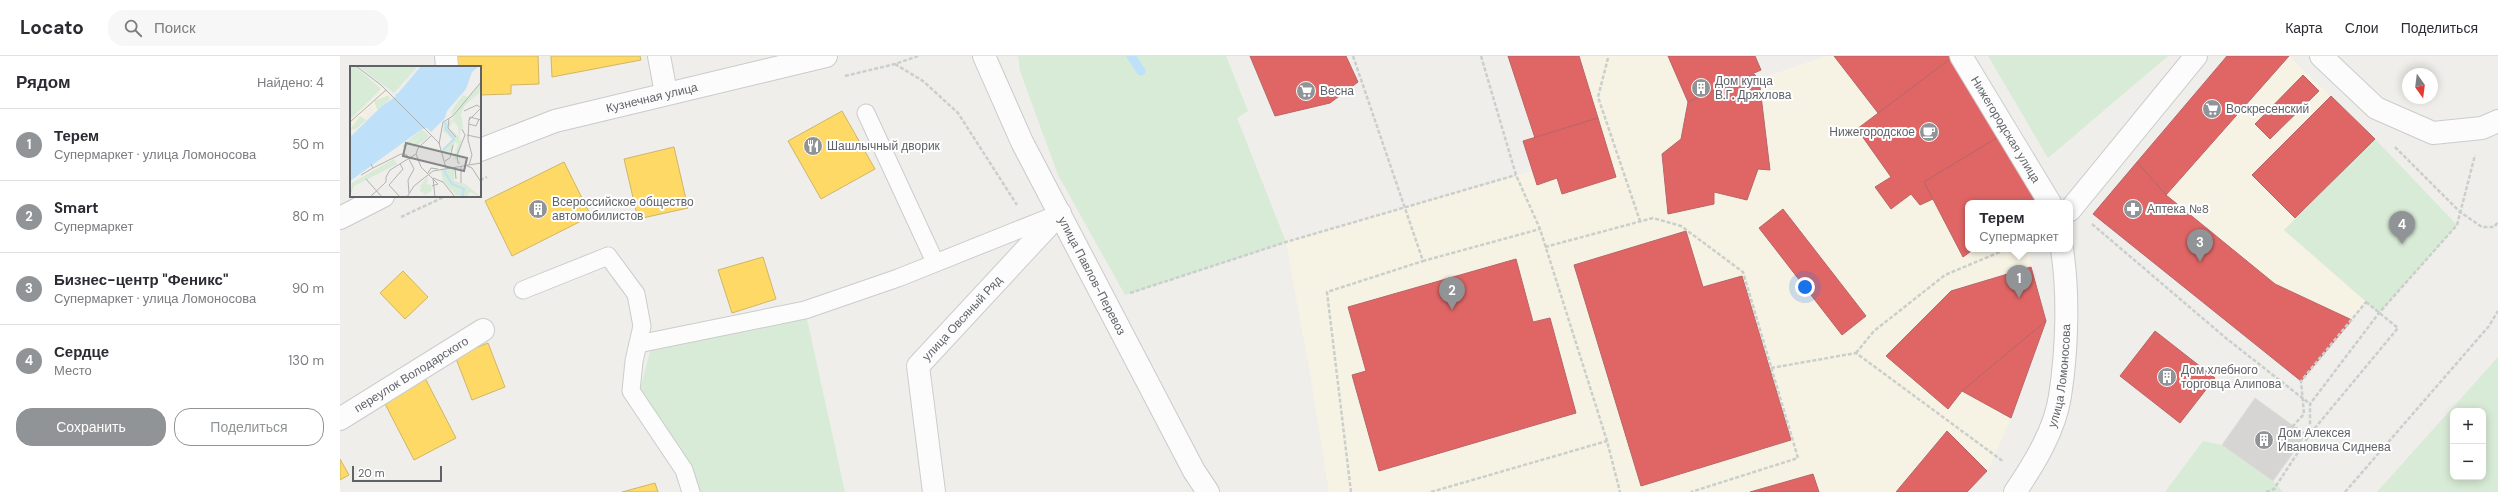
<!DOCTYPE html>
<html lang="ru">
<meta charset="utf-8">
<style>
body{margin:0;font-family:"DM Sans",sans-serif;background:#f7f7f7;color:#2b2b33}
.controls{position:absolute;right:12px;bottom:12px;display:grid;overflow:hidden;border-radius:8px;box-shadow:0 2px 10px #0003}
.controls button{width:36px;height:36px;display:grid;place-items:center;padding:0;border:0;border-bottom:1px solid #e1e1e2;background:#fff;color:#2b2b33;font:20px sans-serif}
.compass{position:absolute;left:2062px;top:12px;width:36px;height:36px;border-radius:50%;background:#fff;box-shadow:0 2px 10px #0003;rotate:166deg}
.scale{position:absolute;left:12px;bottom:10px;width:90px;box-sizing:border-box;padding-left:4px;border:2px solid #5f6368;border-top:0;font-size:11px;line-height:14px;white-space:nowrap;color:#5f6368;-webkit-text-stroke:3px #fff;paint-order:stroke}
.you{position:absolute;left:1465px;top:231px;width:14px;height:14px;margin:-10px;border:3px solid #fff;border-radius:50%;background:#1a73e8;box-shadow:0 0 0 6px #1a73e833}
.badge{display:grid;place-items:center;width:26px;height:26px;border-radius:50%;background:#919496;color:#fff;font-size:13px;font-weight:700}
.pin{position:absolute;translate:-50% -33px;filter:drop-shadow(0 1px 2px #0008)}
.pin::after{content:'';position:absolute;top:21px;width:14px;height:12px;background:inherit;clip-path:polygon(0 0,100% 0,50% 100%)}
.popup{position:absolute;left:1625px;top:144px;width:108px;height:52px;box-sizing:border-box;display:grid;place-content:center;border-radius:8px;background:#fff;filter:drop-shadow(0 1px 3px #0005);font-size:13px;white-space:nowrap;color:#7c7c81}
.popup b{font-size:15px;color:#2b2b33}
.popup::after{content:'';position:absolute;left:50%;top:100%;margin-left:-8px;border:8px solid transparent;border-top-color:#fff}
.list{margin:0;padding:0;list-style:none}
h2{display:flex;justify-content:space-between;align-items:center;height:52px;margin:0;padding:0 16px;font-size:17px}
h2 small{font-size:13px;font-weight:400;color:#7c7c81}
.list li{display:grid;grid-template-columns:26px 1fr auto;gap:12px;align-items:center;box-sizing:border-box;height:72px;padding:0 16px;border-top:1px solid #e1e1e2}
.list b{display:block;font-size:15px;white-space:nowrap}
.list p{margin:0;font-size:13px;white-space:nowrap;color:#7c7c81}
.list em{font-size:13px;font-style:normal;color:#7c7c81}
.actions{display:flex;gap:8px;padding:12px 16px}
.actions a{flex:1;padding:9px 0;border:1px solid #919496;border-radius:16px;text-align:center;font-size:14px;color:#919496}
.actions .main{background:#919496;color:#fff}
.icon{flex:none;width:22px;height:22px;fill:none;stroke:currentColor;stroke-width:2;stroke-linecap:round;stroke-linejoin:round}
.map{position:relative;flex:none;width:2158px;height:436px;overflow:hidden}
header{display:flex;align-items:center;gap:24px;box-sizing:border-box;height:56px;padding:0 20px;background:#fff;border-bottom:1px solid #e1e1e2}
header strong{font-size:19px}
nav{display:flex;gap:22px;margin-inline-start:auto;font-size:14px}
.search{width:280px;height:36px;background:#f7f7f7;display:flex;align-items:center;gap:10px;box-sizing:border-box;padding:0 14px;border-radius:16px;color:#7c7c81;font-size:15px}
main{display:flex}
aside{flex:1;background:#fff}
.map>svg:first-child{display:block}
</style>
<header>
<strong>Locato</strong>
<div class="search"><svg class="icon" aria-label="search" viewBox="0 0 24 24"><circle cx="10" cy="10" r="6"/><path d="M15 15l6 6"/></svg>Поиск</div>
<nav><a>Карта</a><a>Слои</a><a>Поделиться</a></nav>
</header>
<main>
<aside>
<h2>Рядом<small>Найдено: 4</small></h2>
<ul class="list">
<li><span class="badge">1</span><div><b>Терем</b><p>Супермаркет · улица Ломоносова</p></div><em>50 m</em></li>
<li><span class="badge">2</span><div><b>Smart</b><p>Супермаркет</p></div><em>80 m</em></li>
<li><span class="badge">3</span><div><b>Бизнес-центр &quot;Феникс&quot;</b><p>Супермаркет · улица Ломоносова</p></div><em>90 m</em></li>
<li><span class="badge">4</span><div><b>Сердце</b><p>Место</p></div><em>130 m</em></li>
</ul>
<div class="actions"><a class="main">Сохранить</a><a>Поделиться</a></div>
</aside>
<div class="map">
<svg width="2158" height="436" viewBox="0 0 2158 436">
<rect width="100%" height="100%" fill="#efeeea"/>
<g fill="#f7f3e4">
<path d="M 1239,0 L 1328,0 L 1348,46 L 1341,83 L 1322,98 L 1328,158 L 1373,148 L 1374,136 L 1418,113 L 1430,114 L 1419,23 L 1487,0 L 1608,0 L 1625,24 L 1698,147 L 1628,147 L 1628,193 L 1689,193 L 1691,211 L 1706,265 L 1671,362 L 1655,399 L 1647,415 L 1627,436 L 989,436 L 971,322 L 946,186 L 1192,115 L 1197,128 L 1217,122 L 1222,138 L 1276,121 Z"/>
<path d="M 1887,0 L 1949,0 L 2035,83 L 1944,174 L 2026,246 L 1961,325 L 1753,158 Z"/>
</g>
<g fill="#d8ebd6" fill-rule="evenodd">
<path d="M 678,0 L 886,0 L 908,55 L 897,62 L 946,186 L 785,239 L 718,119 L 680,15 Z"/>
<path d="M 1648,0 L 1828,0 L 1708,102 Z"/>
<path d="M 2035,83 L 2117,169 L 2039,257 L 1944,174 Z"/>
<path d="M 465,254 L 505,436 L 360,436 L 353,416 L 300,334 L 313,284 Z"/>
<path d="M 2158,301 L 2158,436 L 2037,436 ZM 2113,355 L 2143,355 L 2143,421 L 2113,421 Z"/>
<path d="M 1863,385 L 1882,389 L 1933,425 L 1943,436 L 1825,436 Z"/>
</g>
<g fill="#ffd966" stroke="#cfb667">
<path d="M 117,0 L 198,0 L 199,28 L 171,29 L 171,38 L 140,39 L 140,11 L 117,11 Z"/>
<path d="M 211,0 L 300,0 L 301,4 L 212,21 Z"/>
<path d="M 502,55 L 535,113 L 481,143 L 448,85 Z"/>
<path d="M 334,91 L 348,152 L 298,163 L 284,103 Z"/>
<path d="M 224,106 L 251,160 L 172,200 L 145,145 Z"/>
<path d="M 423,201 L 436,243 L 392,257 L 378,214 Z"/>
<path d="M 63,215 L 88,241 L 65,263 L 40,237 Z"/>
<path d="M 148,287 L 165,331 L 132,344 L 115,300 Z"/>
<path d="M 85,322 L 116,382 L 74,404 L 43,344 Z"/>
<path d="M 0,403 L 9,419 L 0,424 Z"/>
<path d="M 315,427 L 318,436 L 282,436 Z"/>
</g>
<g fill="#e06666" stroke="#b96567">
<path d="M 910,0 L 1006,0 L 1018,26 L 990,47 L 935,60 Z"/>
<path d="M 1168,0 L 1239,0 L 1258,62 L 1195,82 Z"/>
<path d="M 1328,0 L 1415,0 L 1421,14 L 1348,46 Z"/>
<path d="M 1494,0 L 1608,0 L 1610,3 L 1538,57 Z"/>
<path d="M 1887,0 L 1949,0 L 1826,139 L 1797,106 Z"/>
<path d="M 1610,3 L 1660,80 L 1584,126 L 1593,143 L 1580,149 L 1571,138 L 1551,153 L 1535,131 L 1551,121 L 1517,73 Z"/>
<path d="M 1414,18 L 1419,23 L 1430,114 L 1418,113 L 1407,144 L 1374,136 L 1374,148 L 1328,158 L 1322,98 L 1341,83 L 1348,46 Z"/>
<path d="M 1963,19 L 1979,35 L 1930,83 L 1915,68 Z"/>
<path d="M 1991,40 L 2035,83 L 1955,162 L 1912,119 Z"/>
<path d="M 1258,62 L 1276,121 L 1222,138 L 1217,122 L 1197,129 L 1183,85 Z"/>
<path d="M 1660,80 L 1698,146 L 1628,147 L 1628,193 L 1634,193 L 1623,201 L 1584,126 Z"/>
<path d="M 1797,106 L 1826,139 L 1935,228 L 2012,264 L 1961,325 L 1753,158 Z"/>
<path d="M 1443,153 L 1526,260 L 1502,279 L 1419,172 Z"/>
<path d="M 1346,175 L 1363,231 L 1402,220 L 1451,384 L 1301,430 L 1234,209 Z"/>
<path d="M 1176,203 L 1193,266 L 1210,262 L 1236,357 L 1039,415 L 1012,319 L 1026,315 L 1008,251 Z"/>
<path d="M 1691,211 L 1706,265 L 1622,335 L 1608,353 L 1546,300 L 1611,235 Z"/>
<path d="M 1706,265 L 1671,362 L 1622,335 Z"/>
<path d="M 1815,275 L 1875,322 L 1840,367 L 1780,320 Z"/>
<path d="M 1607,375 L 1647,415 L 1627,436 L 1556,436 Z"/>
<path d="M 1473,418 L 1479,436 L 1410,436 Z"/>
</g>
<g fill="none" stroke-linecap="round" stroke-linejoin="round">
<path stroke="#bfe0f9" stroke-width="9" d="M 791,0 L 801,15"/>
</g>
<path fill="#d6d5d3" stroke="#deddd9" d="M 1915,342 L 1966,379 L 1933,425 L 1882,389 Z"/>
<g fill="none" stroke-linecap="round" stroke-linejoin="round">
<defs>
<g id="lane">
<path d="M 526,57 L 595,206"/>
<path d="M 183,234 L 268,200 L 296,238 L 302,270 L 294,305 L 291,335 L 344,414 L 351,436"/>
<path d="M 298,288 L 465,254 L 558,222 L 718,158"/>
</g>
<g id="street">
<path d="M 106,0 L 107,11"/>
<path d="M 319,0 L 326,37"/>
<path id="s1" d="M 1621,0 L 1710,147"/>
<path d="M 1981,0 L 2036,52 L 2093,77 L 2142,72 L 2158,65"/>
<path id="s2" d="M 0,363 L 143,274"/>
<path id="s3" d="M 594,436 L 578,310 L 720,157"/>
</g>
<g id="secondary">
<path id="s4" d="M 644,0 L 682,86 L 854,415 L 868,436"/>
<path id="s5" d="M 140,94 L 215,65 L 486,0"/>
<path d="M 1730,154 L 1856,0"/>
<path d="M 0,162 L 43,140"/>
<path id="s6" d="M 1675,436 C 1694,408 1715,374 1720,340 C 1727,295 1729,238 1722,193"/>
</g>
</defs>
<use href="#lane" stroke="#cbcccc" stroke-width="19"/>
<use href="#street" stroke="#cbcccc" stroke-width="24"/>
<use href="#secondary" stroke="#cacacb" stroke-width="24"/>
<g stroke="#cacfcc" stroke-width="2.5" stroke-dasharray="4 2" stroke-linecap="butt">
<path d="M 1013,0 L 1083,205 L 1200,173"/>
<path d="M 1141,0 L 1176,119 L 1200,173 L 1267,385 L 1280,436"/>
<path d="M 1268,2 L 1258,41 L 1300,165"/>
<path d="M 555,8 L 583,25 L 618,57 L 677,149"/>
<path d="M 505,20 L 555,8 L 578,0"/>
<path d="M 2055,91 L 2120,156 L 2142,171 L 2154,171 L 2158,166"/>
<path d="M 140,124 L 147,121"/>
<path d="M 61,161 L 106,140"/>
<path d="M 1752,168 L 1887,283 L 1970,348"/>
<path d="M 1205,191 L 1313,162 L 1341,170 L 1403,216 L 1458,402 L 1351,436"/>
<path d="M 790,237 L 946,186 L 1176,119"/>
<path d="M 2026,246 L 2058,272 L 1970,378 L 1966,379 L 1953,370 L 1964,358 L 1961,325 Z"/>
<path d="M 1516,297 L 1534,275 L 1605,219 L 1667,193"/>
<path d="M 1431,312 L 1516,297 L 1664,406"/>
<path d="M 1011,436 L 987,236 L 1083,205"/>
<path d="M 1091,436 L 1267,385"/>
<path d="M 1926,436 L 1934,433 L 1970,378 L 1970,348 L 2039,257 L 2117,169 L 2135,99"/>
<path d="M 2005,436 L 2149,270 L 2158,255"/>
</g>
<use href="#lane" stroke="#fdfcfc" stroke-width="17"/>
<use href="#street" stroke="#fdfcfc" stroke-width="22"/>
<use href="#secondary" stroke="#fdfcfc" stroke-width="22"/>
</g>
<defs>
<symbol id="building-disc" viewBox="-11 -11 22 22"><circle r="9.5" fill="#919496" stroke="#fff"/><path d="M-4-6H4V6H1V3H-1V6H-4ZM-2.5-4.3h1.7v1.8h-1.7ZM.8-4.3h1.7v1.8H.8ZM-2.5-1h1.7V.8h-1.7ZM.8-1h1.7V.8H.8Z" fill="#fff"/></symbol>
<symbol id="supermarket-disc" viewBox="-11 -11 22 22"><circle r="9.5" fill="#919496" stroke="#fff"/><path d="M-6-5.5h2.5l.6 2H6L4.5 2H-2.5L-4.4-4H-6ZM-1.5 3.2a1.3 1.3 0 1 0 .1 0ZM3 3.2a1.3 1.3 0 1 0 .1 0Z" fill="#fff"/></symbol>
<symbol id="cafe-disc" viewBox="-11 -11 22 22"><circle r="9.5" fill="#919496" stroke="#fff"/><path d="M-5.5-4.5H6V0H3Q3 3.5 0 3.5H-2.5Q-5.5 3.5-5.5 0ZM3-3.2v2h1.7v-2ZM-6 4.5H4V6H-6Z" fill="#fff"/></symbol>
<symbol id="restaurant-disc" viewBox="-11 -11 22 22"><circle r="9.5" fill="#919496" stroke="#fff"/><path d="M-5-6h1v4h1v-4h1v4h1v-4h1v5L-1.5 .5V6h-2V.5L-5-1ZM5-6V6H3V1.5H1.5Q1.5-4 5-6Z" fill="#fff"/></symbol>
<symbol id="pharmacy-disc" viewBox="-11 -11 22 22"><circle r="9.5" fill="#919496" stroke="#fff"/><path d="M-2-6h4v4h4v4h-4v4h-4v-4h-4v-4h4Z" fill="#fff"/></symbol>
</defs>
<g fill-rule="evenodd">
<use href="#building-disc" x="1350" y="21" width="22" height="22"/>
<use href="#supermarket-disc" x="955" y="24" width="22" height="22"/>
<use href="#supermarket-disc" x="1861" y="42" width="22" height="22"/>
<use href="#cafe-disc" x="1578" y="65" width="22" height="22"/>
<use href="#restaurant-disc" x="462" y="79" width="22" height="22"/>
<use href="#building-disc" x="187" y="142" width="22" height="22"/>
<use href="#pharmacy-disc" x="1782" y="142" width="22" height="22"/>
<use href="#building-disc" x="1816" y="310" width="22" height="22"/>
<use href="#building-disc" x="1913" y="373" width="22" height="22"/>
</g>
<g text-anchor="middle" stroke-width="4" stroke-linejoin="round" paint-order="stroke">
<g font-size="12" fill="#5f6368" stroke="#fff" text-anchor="start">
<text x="1375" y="29">Дом купца<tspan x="1375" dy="14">В.Г. Дряхлова</tspan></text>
<text x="980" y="39">Весна</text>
<text x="1886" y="57">Воскресенский</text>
<text x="1575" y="80" text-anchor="end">Нижегородское</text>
<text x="487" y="94">Шашлычный дворик</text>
<text x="212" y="150">Всероссийское общество<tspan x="212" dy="14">автомобилистов</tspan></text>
<text x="1807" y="157">Аптека №8</text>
<text x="1841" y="318">Дом хлебного<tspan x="1841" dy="14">торговца Алипова</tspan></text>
<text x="1938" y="381">Дом Алексея<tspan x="1938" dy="14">Ивановича Сиднева</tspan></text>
</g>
<g font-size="12" fill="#5f6368" stroke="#fff">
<text dy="4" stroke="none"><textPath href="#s5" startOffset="180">Кузнечная улица</textPath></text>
<text dy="4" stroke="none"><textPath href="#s1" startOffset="86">Нижегородская улица</textPath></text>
<text dy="4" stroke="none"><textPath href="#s4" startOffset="245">улица Павлов-Перевоз</textPath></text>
<text dy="4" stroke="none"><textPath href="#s3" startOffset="192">улица Овсяный Ряд</textPath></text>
<text dy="4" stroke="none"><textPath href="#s2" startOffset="84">переулок Володарского</textPath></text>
<text dy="4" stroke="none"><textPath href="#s6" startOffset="127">улица Ломоносова</textPath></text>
</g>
</g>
<g transform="translate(10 10)">
<rect width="131" height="131" fill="#efeeea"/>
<path d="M 0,0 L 5,0 L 31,23 L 0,54 ZM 8,0 L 68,0 L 44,27 ZM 131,17 L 129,27 L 115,39 L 111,48 L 113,61 L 111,63 L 109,74 L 112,74 L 108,93 L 103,94 L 108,78 L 105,76 L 101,85 L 94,87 L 92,84 L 103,73 L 93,65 L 94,56 L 98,55 L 99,58 L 112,39 ZM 103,55 L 108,60 L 109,71 L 99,62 ZM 38,29 L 40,33 L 27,44 L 24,35 ZM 113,29 L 118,31 L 101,51 L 102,44 ZM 10,50 L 16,54 L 6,63 L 0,64 ZM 72,63 L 79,70 L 75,74 L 64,81 L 62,78 L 70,71 L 54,82 L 52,80 ZM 44,93 L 47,98 L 4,120 L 0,130 L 2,117 ZM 105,102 L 104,115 L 115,118 L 131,131 L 120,126 L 117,130 L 119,131 L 106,129 L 93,115 L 91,103 ZM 78,110 L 77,118 L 81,119 L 82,125 L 74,129 L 73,126 L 70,126 L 71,120 L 66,119 L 71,119 Z" fill="#d8ebd6" fill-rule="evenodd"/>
<path d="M 31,21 L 39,29 L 24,35 L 27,44 L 25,46 L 21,39 L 14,46 L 19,53 L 10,50 L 0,62 L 0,54 L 29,28 Z" fill="#f6f1e1"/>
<path d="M 71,0 L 129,0 L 122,6 L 116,23 L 97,45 L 95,52 L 81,66 L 77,62 L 72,63 L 0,115 L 0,71 L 32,40 L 45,31 Z" fill="#bfe0f9"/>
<path fill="none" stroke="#bfe0f9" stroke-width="2" d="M 46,28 L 75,61M 60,45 L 101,0M 93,84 L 104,73 L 96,63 L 95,56M 21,97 L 28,77 L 57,47M 94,105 L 102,118 L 114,123 L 112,131"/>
<path fill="none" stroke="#b1b2b2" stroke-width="1" d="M 6,0 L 31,19 L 89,77 L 96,102M 131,22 L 131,42M 114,45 L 127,39 L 131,42M 99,53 L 98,62 L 106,71M 119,54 L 120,51 L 131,54M 0,56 L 36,24M 119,58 L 126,60 L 129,53M 117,69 L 131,72M 89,78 L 93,56 L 103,50 L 131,16M 66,88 L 71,101 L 88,118 L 82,120M 95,95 L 100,92 L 103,79M 110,97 L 108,97 L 107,89 L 115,69 L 112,63M 21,98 L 23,102 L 51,88 L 57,89 L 64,103 L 58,114 L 59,127M 119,99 L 122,89 L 118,74 L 119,54 L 131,42M 117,100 L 122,102 L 131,116M 105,101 L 106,113M 78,107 L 81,102 L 88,103M 11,109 L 23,102M 83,112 L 93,116 L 105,131M 83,112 L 85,131M 16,113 L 32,131M 36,116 L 36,111 L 40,104 L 66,88 L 68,82 L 81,70M 111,117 L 111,101M 39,119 L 53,103 L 50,98M 39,119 L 50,131M 20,131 L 36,116M 57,131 L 64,120 L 83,105 L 131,97"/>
<path fill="#84888a" fill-opacity="0.15" stroke="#84888a" stroke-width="2" d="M 56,77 L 117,92 L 114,105 L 53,90 Z"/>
<rect width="131" height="131" fill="none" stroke="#5f6368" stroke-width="2"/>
</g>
</svg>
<div class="controls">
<button>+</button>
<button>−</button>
</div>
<svg class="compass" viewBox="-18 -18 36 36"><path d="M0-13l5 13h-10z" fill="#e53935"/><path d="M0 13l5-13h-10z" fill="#7c7c81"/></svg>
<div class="scale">20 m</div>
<div class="you"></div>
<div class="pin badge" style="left:1679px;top:242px">1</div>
<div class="popup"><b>Терем</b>Супермаркет</div>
<div class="pin badge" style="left:1112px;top:254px">2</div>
<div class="pin badge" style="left:1860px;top:206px">3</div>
<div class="pin badge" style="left:2062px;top:188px">4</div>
</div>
</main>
